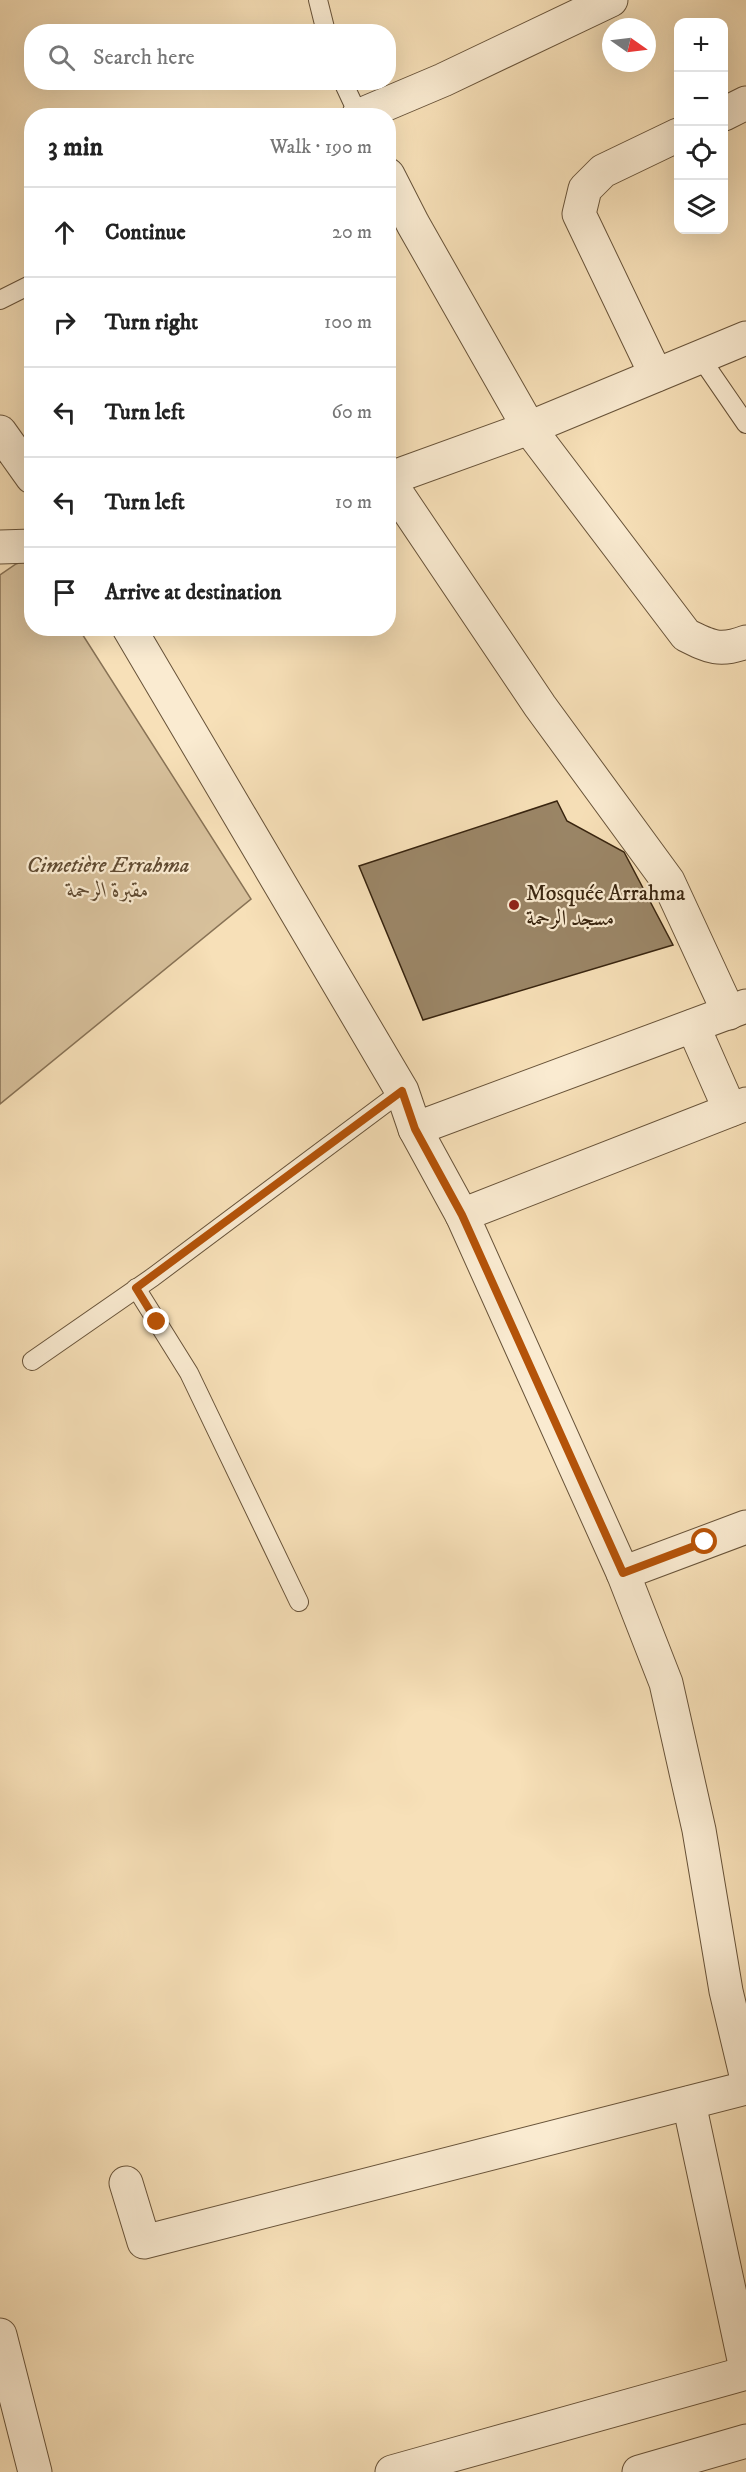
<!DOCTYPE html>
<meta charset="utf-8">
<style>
body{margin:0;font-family:"IM FELL DW Pica",Amiri,serif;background:#f6f6f6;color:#222}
.controls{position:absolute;right:18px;top:18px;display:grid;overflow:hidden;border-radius:12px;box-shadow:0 6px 24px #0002}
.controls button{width:54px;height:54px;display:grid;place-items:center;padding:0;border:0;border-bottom:2px solid #e0e0e0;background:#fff;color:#222;font:30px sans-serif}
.compass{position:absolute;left:602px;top:18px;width:54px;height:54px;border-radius:50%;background:#fff;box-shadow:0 6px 24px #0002;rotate:104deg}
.stop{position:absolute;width:18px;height:18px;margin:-14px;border:4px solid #b45309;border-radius:50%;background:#fff}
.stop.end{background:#b45309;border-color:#fff;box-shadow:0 2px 6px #0008}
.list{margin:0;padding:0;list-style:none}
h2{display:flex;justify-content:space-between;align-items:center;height:78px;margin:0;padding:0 24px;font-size:26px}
h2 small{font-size:20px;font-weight:400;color:#767676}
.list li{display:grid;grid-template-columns:39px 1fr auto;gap:18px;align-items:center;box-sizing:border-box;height:90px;padding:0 24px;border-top:2px solid #e0e0e0}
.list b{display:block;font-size:22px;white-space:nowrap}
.list em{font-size:20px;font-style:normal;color:#767676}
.icon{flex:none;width:33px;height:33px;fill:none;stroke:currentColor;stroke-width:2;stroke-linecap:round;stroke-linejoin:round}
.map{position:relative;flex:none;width:746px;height:2472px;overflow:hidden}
.search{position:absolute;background:#fff;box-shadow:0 6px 24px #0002;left:24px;top:24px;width:372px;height:66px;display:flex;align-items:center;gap:15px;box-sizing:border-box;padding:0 21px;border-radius:24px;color:#767676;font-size:22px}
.panel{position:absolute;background:#fff;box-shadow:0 6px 24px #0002;left:24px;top:108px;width:372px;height:528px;border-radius:24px}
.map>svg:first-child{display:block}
</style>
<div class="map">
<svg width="746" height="2472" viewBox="0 0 746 2472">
<rect width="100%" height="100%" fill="#f7e0b8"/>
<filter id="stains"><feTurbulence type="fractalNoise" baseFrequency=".00333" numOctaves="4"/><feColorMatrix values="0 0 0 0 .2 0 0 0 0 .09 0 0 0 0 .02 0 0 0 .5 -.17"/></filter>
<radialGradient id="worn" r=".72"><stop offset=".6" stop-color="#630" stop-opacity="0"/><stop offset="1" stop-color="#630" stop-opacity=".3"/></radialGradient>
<path fill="#d7c09b" stroke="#887255" stroke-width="1.5" d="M 31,559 L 32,628 L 79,629 L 251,899 L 0,1104 L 0,575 L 16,564 Z"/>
<path fill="#9b8667" stroke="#38240f" stroke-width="1.5" d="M 557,801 L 567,821 L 624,852 L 673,945 L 423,1020 L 359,866 Z"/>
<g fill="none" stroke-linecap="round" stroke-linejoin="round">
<defs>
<g id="service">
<path d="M 318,0 L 326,32"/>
<path d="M 343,82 L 358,114 L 355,116"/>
<path d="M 0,300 L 32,284"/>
<path d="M 700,357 L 746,424"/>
<path d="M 136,1288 L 189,1373 L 299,1602"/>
<path d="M 32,1361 L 153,1277 L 402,1091"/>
</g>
<g id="minor">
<path d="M 724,114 L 746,103"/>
<path d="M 358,116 L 443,80 L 611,0"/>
<path d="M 388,175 L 413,224 L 529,428 L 686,635 C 710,647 720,652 746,642"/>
<path d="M 656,375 L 579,214 L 585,189 L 603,171 L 678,135"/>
<path d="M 0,432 L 32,477"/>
<path d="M 388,479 L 529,428 L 746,338"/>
<path d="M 388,480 L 540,706 L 668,881 L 729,1013"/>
<path d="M 0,547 L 32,546"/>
<path d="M 129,628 L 402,1091 L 415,1129 L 462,1215"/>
<path d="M 693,1026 L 730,1110"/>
<path d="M 746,1104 L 462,1215 L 623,1573 L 666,1683 L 699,1830 L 726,1991 L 746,2075"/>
<path d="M 415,1129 L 746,1006"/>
<path d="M 623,1573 L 746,1527"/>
<path d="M 689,2103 L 746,2369"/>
<path d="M 126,2183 L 144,2242 L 746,2088"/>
<path d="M 0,2335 L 35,2472"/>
<path d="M 392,2472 L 746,2373"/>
<path d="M 639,2472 L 746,2441"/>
</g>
</defs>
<use href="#service" stroke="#685339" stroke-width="20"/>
<use href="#minor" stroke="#685339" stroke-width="35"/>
<use href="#service" stroke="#faebd1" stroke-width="18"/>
<use href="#minor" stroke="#faebd1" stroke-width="33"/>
</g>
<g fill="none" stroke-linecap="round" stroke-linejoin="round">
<path stroke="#b45309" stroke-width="8" d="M 157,1322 L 136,1288 L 402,1091 L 415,1129 L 462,1215 L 623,1573 L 705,1542"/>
</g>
<circle fill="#8f2418" stroke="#faebd1" stroke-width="2" cx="514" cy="905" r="6"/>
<g text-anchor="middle" stroke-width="4.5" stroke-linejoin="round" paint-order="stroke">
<g font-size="22" font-style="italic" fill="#604b32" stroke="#faebd1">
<text x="108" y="872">Cimetière Errahma<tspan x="108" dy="25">مقبرة الرحمة</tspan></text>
</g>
<g font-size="22" fill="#38240f" stroke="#faebd1" text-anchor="start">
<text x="526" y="900">Mosquée Arrahma<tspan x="526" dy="25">مسجد الرحمة</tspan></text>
</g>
</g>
<rect width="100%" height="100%" filter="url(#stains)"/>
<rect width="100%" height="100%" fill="url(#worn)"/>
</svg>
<div class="controls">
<button>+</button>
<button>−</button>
<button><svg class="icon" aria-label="locate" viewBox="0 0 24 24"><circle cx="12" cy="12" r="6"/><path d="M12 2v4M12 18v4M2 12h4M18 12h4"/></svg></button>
<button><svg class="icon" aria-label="layers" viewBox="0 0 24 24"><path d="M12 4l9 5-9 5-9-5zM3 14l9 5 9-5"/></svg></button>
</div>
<svg class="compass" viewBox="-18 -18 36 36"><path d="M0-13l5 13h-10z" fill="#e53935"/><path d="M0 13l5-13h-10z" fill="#767676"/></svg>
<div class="stop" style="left:705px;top:1542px"></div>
<div class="stop end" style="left:157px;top:1322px"></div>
<div class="search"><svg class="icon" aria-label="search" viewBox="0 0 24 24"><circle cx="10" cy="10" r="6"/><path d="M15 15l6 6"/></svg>Search here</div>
<section class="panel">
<h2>3 min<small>Walk · 190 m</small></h2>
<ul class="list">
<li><svg class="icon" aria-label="ahead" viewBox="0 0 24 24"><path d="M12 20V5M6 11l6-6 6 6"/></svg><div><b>Continue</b></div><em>20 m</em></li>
<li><svg class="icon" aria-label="right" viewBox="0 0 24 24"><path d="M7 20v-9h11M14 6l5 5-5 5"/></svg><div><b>Turn right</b></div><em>100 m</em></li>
<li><svg class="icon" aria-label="left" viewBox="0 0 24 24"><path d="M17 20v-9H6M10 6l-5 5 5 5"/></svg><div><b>Turn left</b></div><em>60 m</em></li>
<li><svg class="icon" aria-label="left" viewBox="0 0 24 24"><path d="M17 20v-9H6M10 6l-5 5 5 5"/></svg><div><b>Turn left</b></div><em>10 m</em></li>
<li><svg class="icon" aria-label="arrive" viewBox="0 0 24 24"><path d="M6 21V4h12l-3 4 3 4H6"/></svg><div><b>Arrive at destination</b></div></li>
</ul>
</section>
</div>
